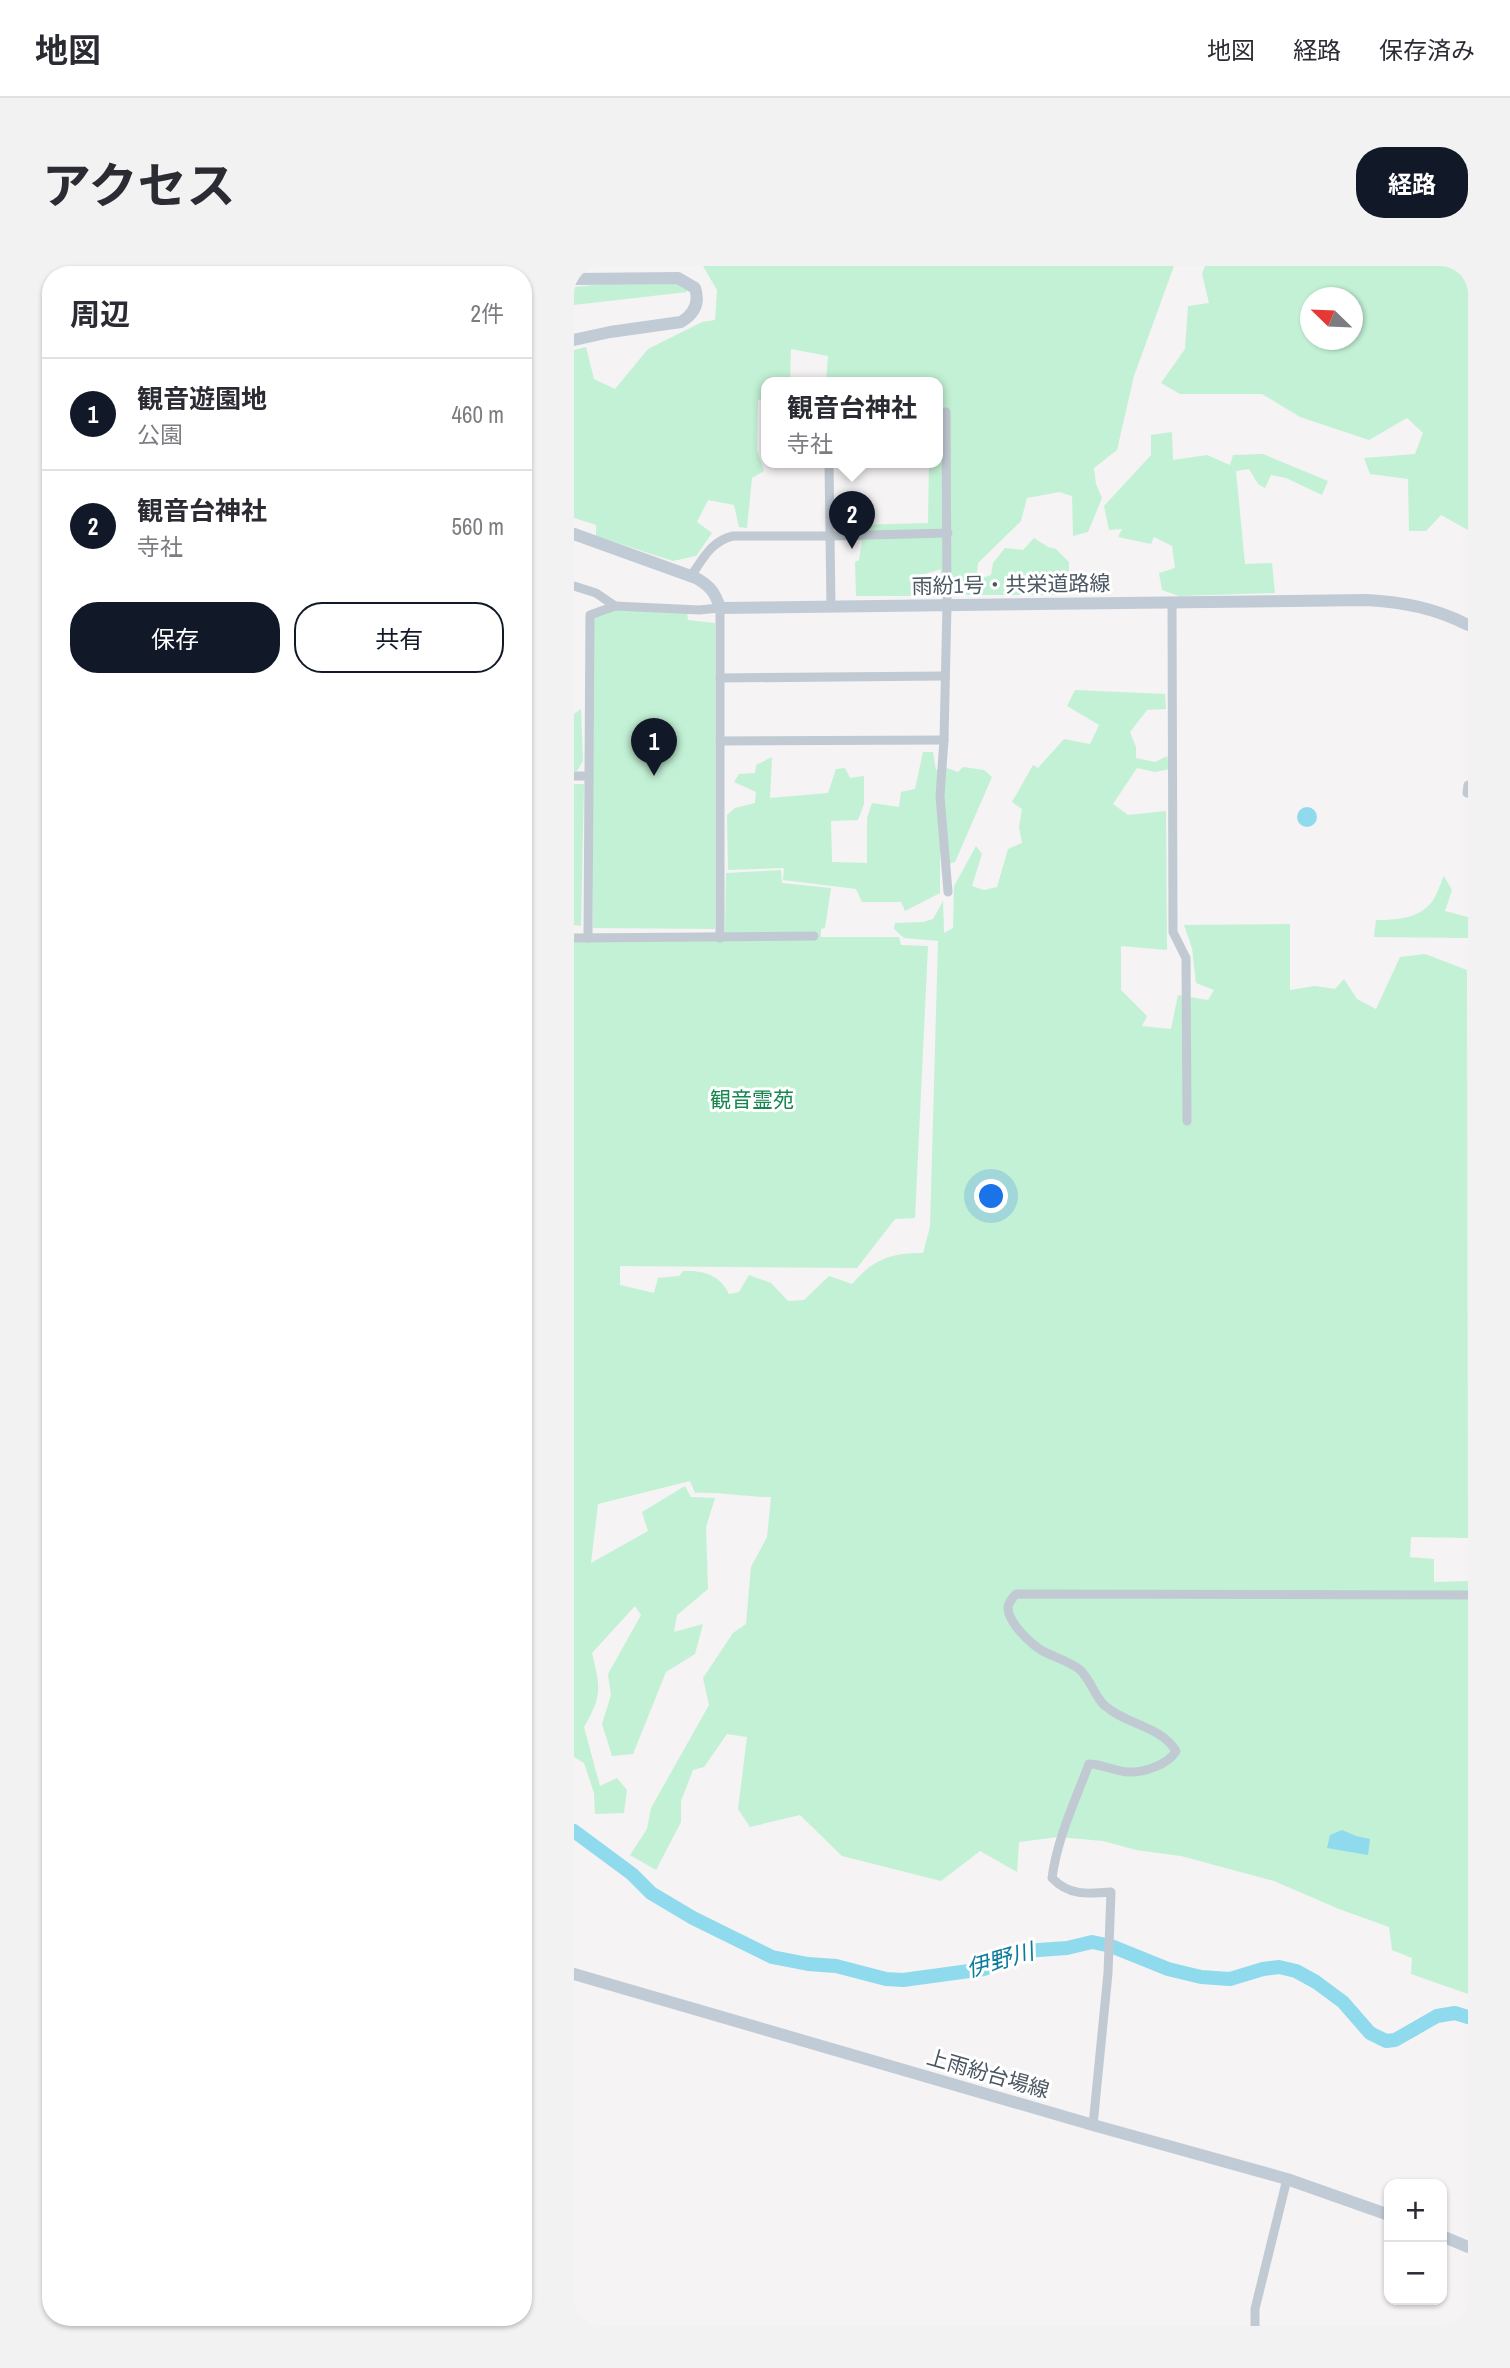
<!DOCTYPE html>
<html lang="ja">
<meta charset="utf-8">
<style>
body{margin:0;font-family:"Archivo Narrow","Noto Sans JP",sans-serif;background:#f2f2f3;color:#2b2b33}
.controls{position:absolute;right:21px;bottom:21px;display:grid;overflow:hidden;border-radius:14px;box-shadow:0 2px 5px #0004}
.controls button{width:63px;height:63px;display:grid;place-items:center;padding:0;border:0;border-bottom:2px solid #e1e1e2;background:#fff;color:#2b2b33;font:35px sans-serif}
.compass{position:absolute;left:726px;top:21px;width:63px;height:63px;border-radius:50%;background:#fff;box-shadow:0 2px 5px #0004;rotate:293deg}
.you{position:absolute;left:418px;top:931px;width:24px;height:24px;margin:-18px;border:5px solid #fff;border-radius:50%;background:#1a73e8;box-shadow:0 0 0 10px #1a73e833}
.badge{display:grid;place-items:center;width:46px;height:46px;border-radius:50%;background:#111827;color:#fff;font-size:23px;font-weight:700}
.pin{position:absolute;translate:-50% -58px;filter:drop-shadow(0 2px 4px #0008)}
.pin::after{content:'';position:absolute;top:37px;width:24px;height:21px;background:inherit;clip-path:polygon(0 0,100% 0,50% 100%)}
.popup{position:absolute;left:187px;top:111px;width:182px;height:91px;box-sizing:border-box;display:grid;place-content:center;border-radius:14px;background:#fff;filter:drop-shadow(0 2px 5px #0005);font-size:23px;white-space:nowrap;color:#7c7c81}
.popup b{font-size:26px;color:#2b2b33}
.popup::after{content:'';position:absolute;left:50%;top:100%;margin-left:-14px;border:14px solid transparent;border-top-color:#fff}
.list{margin:0;padding:0;list-style:none}
h2{display:flex;justify-content:space-between;align-items:center;height:91px;margin:0;padding:0 28px;font-size:30px}
h2 small{font-size:23px;font-weight:400;color:#7c7c81}
.list li{display:grid;grid-template-columns:46px 1fr auto;gap:21px;align-items:center;box-sizing:border-box;height:112px;padding:0 28px;border-top:2px solid #e1e1e2}
.list b{display:block;font-size:26px;white-space:nowrap}
.list p{margin:0;font-size:23px;white-space:nowrap;color:#7c7c81}
.list em{font-size:23px;font-style:normal;color:#7c7c81}
.actions{display:flex;gap:14px;padding:21px 28px}
.actions a{flex:1;padding:16px 0;border:2px solid #111827;border-radius:28px;text-align:center;font-size:24px;color:#111827}
.actions .main{background:#111827;color:#fff}
.map{position:relative;flex:none;width:894px;height:2060px;overflow:hidden;border-radius:28px}
header{display:flex;align-items:center;gap:42px;box-sizing:border-box;height:98px;padding:0 35px;background:#fff;border-bottom:2px solid #e1e1e2}
header strong{font-size:33px}
nav{display:flex;gap:38px;margin-inline-start:auto;font-size:24px}
.intro{display:flex;align-items:center;justify-content:space-between;box-sizing:border-box;height:168px;padding:0 42px}
h1{margin:0;font-size:49px}
.button{padding:18px 32px;border-radius:28px;background:#111827;color:#fff;font-size:24px;font-weight:700}
main{display:flex;gap:42px;padding:0 42px}
aside{flex:1;background:#fff;border-radius:28px;box-shadow:0 2px 5px #0004}
.map>svg:first-child{display:block}
</style>
<header>
<strong>地図</strong>
<nav><a>地図</a><a>経路</a><a>保存済み</a></nav>
</header>
<div class="intro"><h1>アクセス</h1><a class="button">経路</a></div>
<main>
<aside>
<h2>周辺<small>2件</small></h2>
<ul class="list">
<li><span class="badge">1</span><div><b>観音遊園地</b><p>公園</p></div><em>460 m</em></li>
<li><span class="badge">2</span><div><b>観音台神社</b><p>寺社</p></div><em>560 m</em></li>
</ul>
<div class="actions"><a class="main">保存</a><a>共有</a></div>
</aside>
<div class="map">
<svg width="894" height="2060" viewBox="0 0 894 2060">
<rect width="100%" height="100%" fill="#f5f3f3"/>
<g fill="#c3f1d5" fill-rule="evenodd">
<path d="M 129,0 L 600,0 L 560,110 L 543,184 L 520,202 L 522,218 L 528,232 L 514,266 L 499,270 L 498,230 L 485,226 L 453,232 L 447,255 L 404,297 L 402,314 L 417,309 L 419,297 L 431,282 L 449,284 L 460,272 L 474,281 L 482,283 L 495,296 L 495,329 L 366,329 L 367,303 L 344,310 L 343,330 L 282,330 L 281,296 L 285,294 L 288,276 L 278,259 L 354,257 L 355,197 L 364,197 L 364,117 L 252,117 L 254,90 L 217,83 L 216,117 L 192,117 L 192,135 L 184,134 L 183,184 L 190,205 L 178,212 L 173,262 L 165,261 L 160,239 L 134,234 L 123,256 L 138,267 L 122,290 L 99,295 L 22,270 L 22,259 L 0,252 L 0,84 L 12,81 L 20,113 L 41,123 L 74,83 L 128,56 L 141,54 L 143,24 Z"/>
<path d="M 631,0 L 894,0 L 894,264 L 867,249 L 852,265 L 835,265 L 834,213 L 796,208 L 790,192 L 841,188 L 849,167 L 833,152 L 795,174 L 726,151 L 688,128 L 606,128 L 587,117 L 611,83 L 614,40 L 635,37 L 628,8 ZM 736,32 L 778,32 L 778,74 L 736,74 Z"/>
<path d="M 110,10 L 113,26 L 0,39 L 0,21 Z"/>
<path d="M 598,166 L 599,194 L 633,189 L 656,199 L 659,189 L 689,188 L 754,215 L 748,229 L 712,212 L 697,209 L 691,222 L 684,218 L 675,203 L 662,205 L 671,298 L 698,297 L 701,327 L 605,330 L 588,324 L 585,307 L 601,302 L 598,280 L 580,271 L 577,278 L 544,271 L 548,263 L 535,264 L 530,240 L 577,189 L 577,169 Z"/>
<path d="M 42,343 L 113,346 L 114,354 L 141,357 L 141,663 L 19,662 L 19,351 Z"/>
<path d="M 501,424 L 591,428 L 592,443 L 573,444 L 556,466 L 562,481 L 562,492 L 581,496 L 593,490 L 596,503 L 581,506 L 563,502 L 539,538 L 554,549 L 592,545 L 593,684 L 547,680 L 547,724 L 573,750 L 568,760 L 597,763 L 604,729 L 634,734 L 640,724 L 622,717 L 618,682 L 610,659 L 716,658 L 716,724 L 741,720 L 761,723 L 770,713 L 783,733 L 802,743 L 826,691 L 851,688 L 893,704 L 894,1272 L 837,1271 L 836,1291 L 860,1293 L 860,1316 L 894,1315 L 894,1728 L 837,1708 L 838,1692 L 818,1684 L 815,1661 L 765,1643 L 700,1615 L 607,1590 L 562,1584 L 529,1575 L 484,1571 L 445,1576 L 443,1606 L 406,1585 L 367,1615 L 268,1590 L 226,1549 L 176,1561 L 164,1543 L 173,1471 L 153,1468 L 130,1501 L 119,1504 L 107,1535 L 107,1556 L 82,1604 L 56,1589 L 73,1563 L 77,1542 L 135,1439 L 129,1412 L 159,1367 L 172,1358 L 177,1301 L 193,1271 L 197,1231 C 171,1231 147,1226 121,1227 L 116,1215 L 24,1238 L 17,1297 L 74,1265 L 68,1246 L 111,1220 L 117,1231 L 141,1232 L 132,1261 L 134,1323 L 103,1349 L 100,1366 L 129,1358 L 121,1388 L 92,1406 L 59,1488 L 38,1490 L 28,1458 L 37,1429 L 34,1408 L 67,1349 L 61,1340 L 18,1387 C 26,1421 29,1429 10,1461 L 26,1520 L 43,1512 L 53,1524 L 50,1547 L 21,1548 L 20,1527 L 10,1497 L 0,1491 L 0,668 L 151,667 L 152,607 L 207,604 L 208,617 L 257,622 L 251,662 L 247,663 L 247,671 L 325,671 L 327,679 L 354,680 L 341,952 L 321,953 L 283,1002 L 46,1000 L 46,1019 L 80,1027 L 84,1012 L 105,1010 L 109,1005 C 130,1004 146,1009 155,1028 L 165,1026 L 175,1009 L 197,1017 L 214,1035 L 230,1034 L 255,1010 L 278,1018 C 300,993 316,987 349,987 L 356,961 L 364,675 L 330,672 L 320,663 L 321,657 L 349,656 L 359,653 L 369,635 L 370,667 L 379,662 L 380,620 L 402,580 L 408,588 L 398,620 L 410,624 L 423,621 L 434,583 L 448,577 L 445,561 L 448,543 L 438,536 L 459,499 L 464,502 L 490,473 L 516,478 L 525,459 L 493,440 Z"/>
<path d="M 7,443 L 9,495 L 3,505 L 0,505 L 0,448 Z"/>
<path d="M 349,486 L 359,486 L 362,504 L 373,502 L 384,506 L 389,501 L 410,504 L 418,511 L 381,596 L 375,598 L 366,577 L 366,627 L 331,645 L 327,636 L 288,636 L 282,623 L 209,614 L 210,602 L 154,604 L 153,549 L 161,542 L 181,537 L 182,526 L 160,516 L 165,508 L 181,507 L 182,499 L 198,491 L 196,532 L 254,527 L 262,503 L 271,502 L 276,512 L 290,510 L 290,538 L 284,554 L 257,555 L 258,596 L 293,597 L 293,552 L 298,537 L 325,541 L 327,526 L 341,523 Z"/>
<path d="M 0,518 L 10,518 L 7,660 L 0,659 Z"/>
<path d="M 870,610 L 878,624 L 871,645 L 894,651 L 894,672 L 800,671 L 802,654 C 821,654 844,653 857,637 C 863,630 866,618 870,610 Z"/>
</g>
<g fill="#90daee">
<circle cx="733" cy="551" r="10"/>
<path d="M 768,1564 L 782,1570 L 796,1573 L 794,1589 L 753,1582 L 756,1569 Z"/>
</g>
<g fill="none" stroke-linecap="round" stroke-linejoin="round">
<path stroke="#90daee" stroke-width="14" d="M 0,1565 L 58,1608 L 77,1627 L 119,1652 L 198,1691 L 234,1698 L 262,1700 L 312,1713 L 329,1714 L 410,1703 L 451,1685 L 493,1682 L 518,1676 L 537,1680 L 594,1703 L 627,1711 L 656,1713 L 689,1703 L 705,1701 L 722,1705 L 742,1716 L 769,1736 L 796,1767 L 812,1775 L 821,1774 L 863,1750 L 881,1747 L 894,1751"/>
<g stroke="#c1cad2" stroke-width="9">
<path d="M 364,147 L 372,146 L 373,338 L 370,474 L 366,530 L 374,626"/>
<path d="M 255,197 L 256,270 L 374,267"/>
<path d="M 117,310 C 129,293 137,275 159,270 L 256,270 L 257,340"/>
<path d="M 0,320 L 22,327 L 41,340"/>
<path d="M 598,336 L 599,666 L 612,692 L 613,855"/>
<path d="M 146,412 L 370,410"/>
<path d="M 146,475 L 370,474"/>
<path d="M 0,510 L 15,510"/>
<path d="M 893,527 L 894,519"/>
<path d="M 0,672 L 240,670"/>
<path d="M 14,672 L 16,349 L 41,340 L 125,344 L 146,342 L 146,672"/>
<path d="M 519,1859 L 534,1707 L 537,1626 C 514,1628 495,1630 478,1612 C 483,1573 501,1535 515,1498 C 528,1498 540,1505 553,1506 C 569,1507 594,1499 602,1485 C 586,1459 552,1459 530,1439 C 520,1429 516,1412 505,1403 C 493,1394 479,1391 467,1384 C 455,1376 434,1356 434,1342 C 434,1336 439,1332 442,1328 L 894,1329"/>
<path d="M 681,2060 L 681,2043 L 713,1913"/>
</g>
<g stroke="#c1cbd6" stroke-width="12">
<path d="M 0,13 L 104,12 L 121,22 C 126,37 120,48 107,56 L 36,66 L 0,74"/>
<path d="M 0,268 L 122,312 C 136,320 141,326 146,342 L 792,334 C 829,336 861,342 894,359"/>
<path d="M 0,1708 L 519,1859 L 713,1913 L 815,1949"/>
<path d="M 868,1970 L 894,1981"/>
</g>
</g>
<g text-anchor="middle" stroke-width="6" stroke-linejoin="round" paint-order="stroke">
<g font-size="21" fill="#4a5661" stroke="#fff">
<text transform="translate(437 319) rotate(-1)" y="7">雨紛1号・共栄道路線</text>
<text transform="translate(414 1808) rotate(16)" y="7">上雨紛台場線</text>
</g>
<g font-size="21" fill="#17864f" stroke="#fff">
<text x="178" y="841">観音霊苑</text>
</g>
<g font-size="23" font-style="italic" fill="#0c7c9b" stroke="#fff">
<text transform="translate(426 1694) rotate(-16)" y="8">伊野川</text>
</g>
</g>
</svg>
<div class="controls">
<button>+</button>
<button>−</button>
</div>
<svg class="compass" viewBox="-18 -18 36 36"><path d="M0-13l5 13h-10z" fill="#e53935"/><path d="M0 13l5-13h-10z" fill="#7c7c81"/></svg>
<div class="you"></div>
<div class="pin badge" style="left:80px;top:510px">1</div>
<div class="pin badge" style="left:278px;top:283px">2</div>
<div class="popup"><b>観音台神社</b>寺社</div>
</div>
</main>
